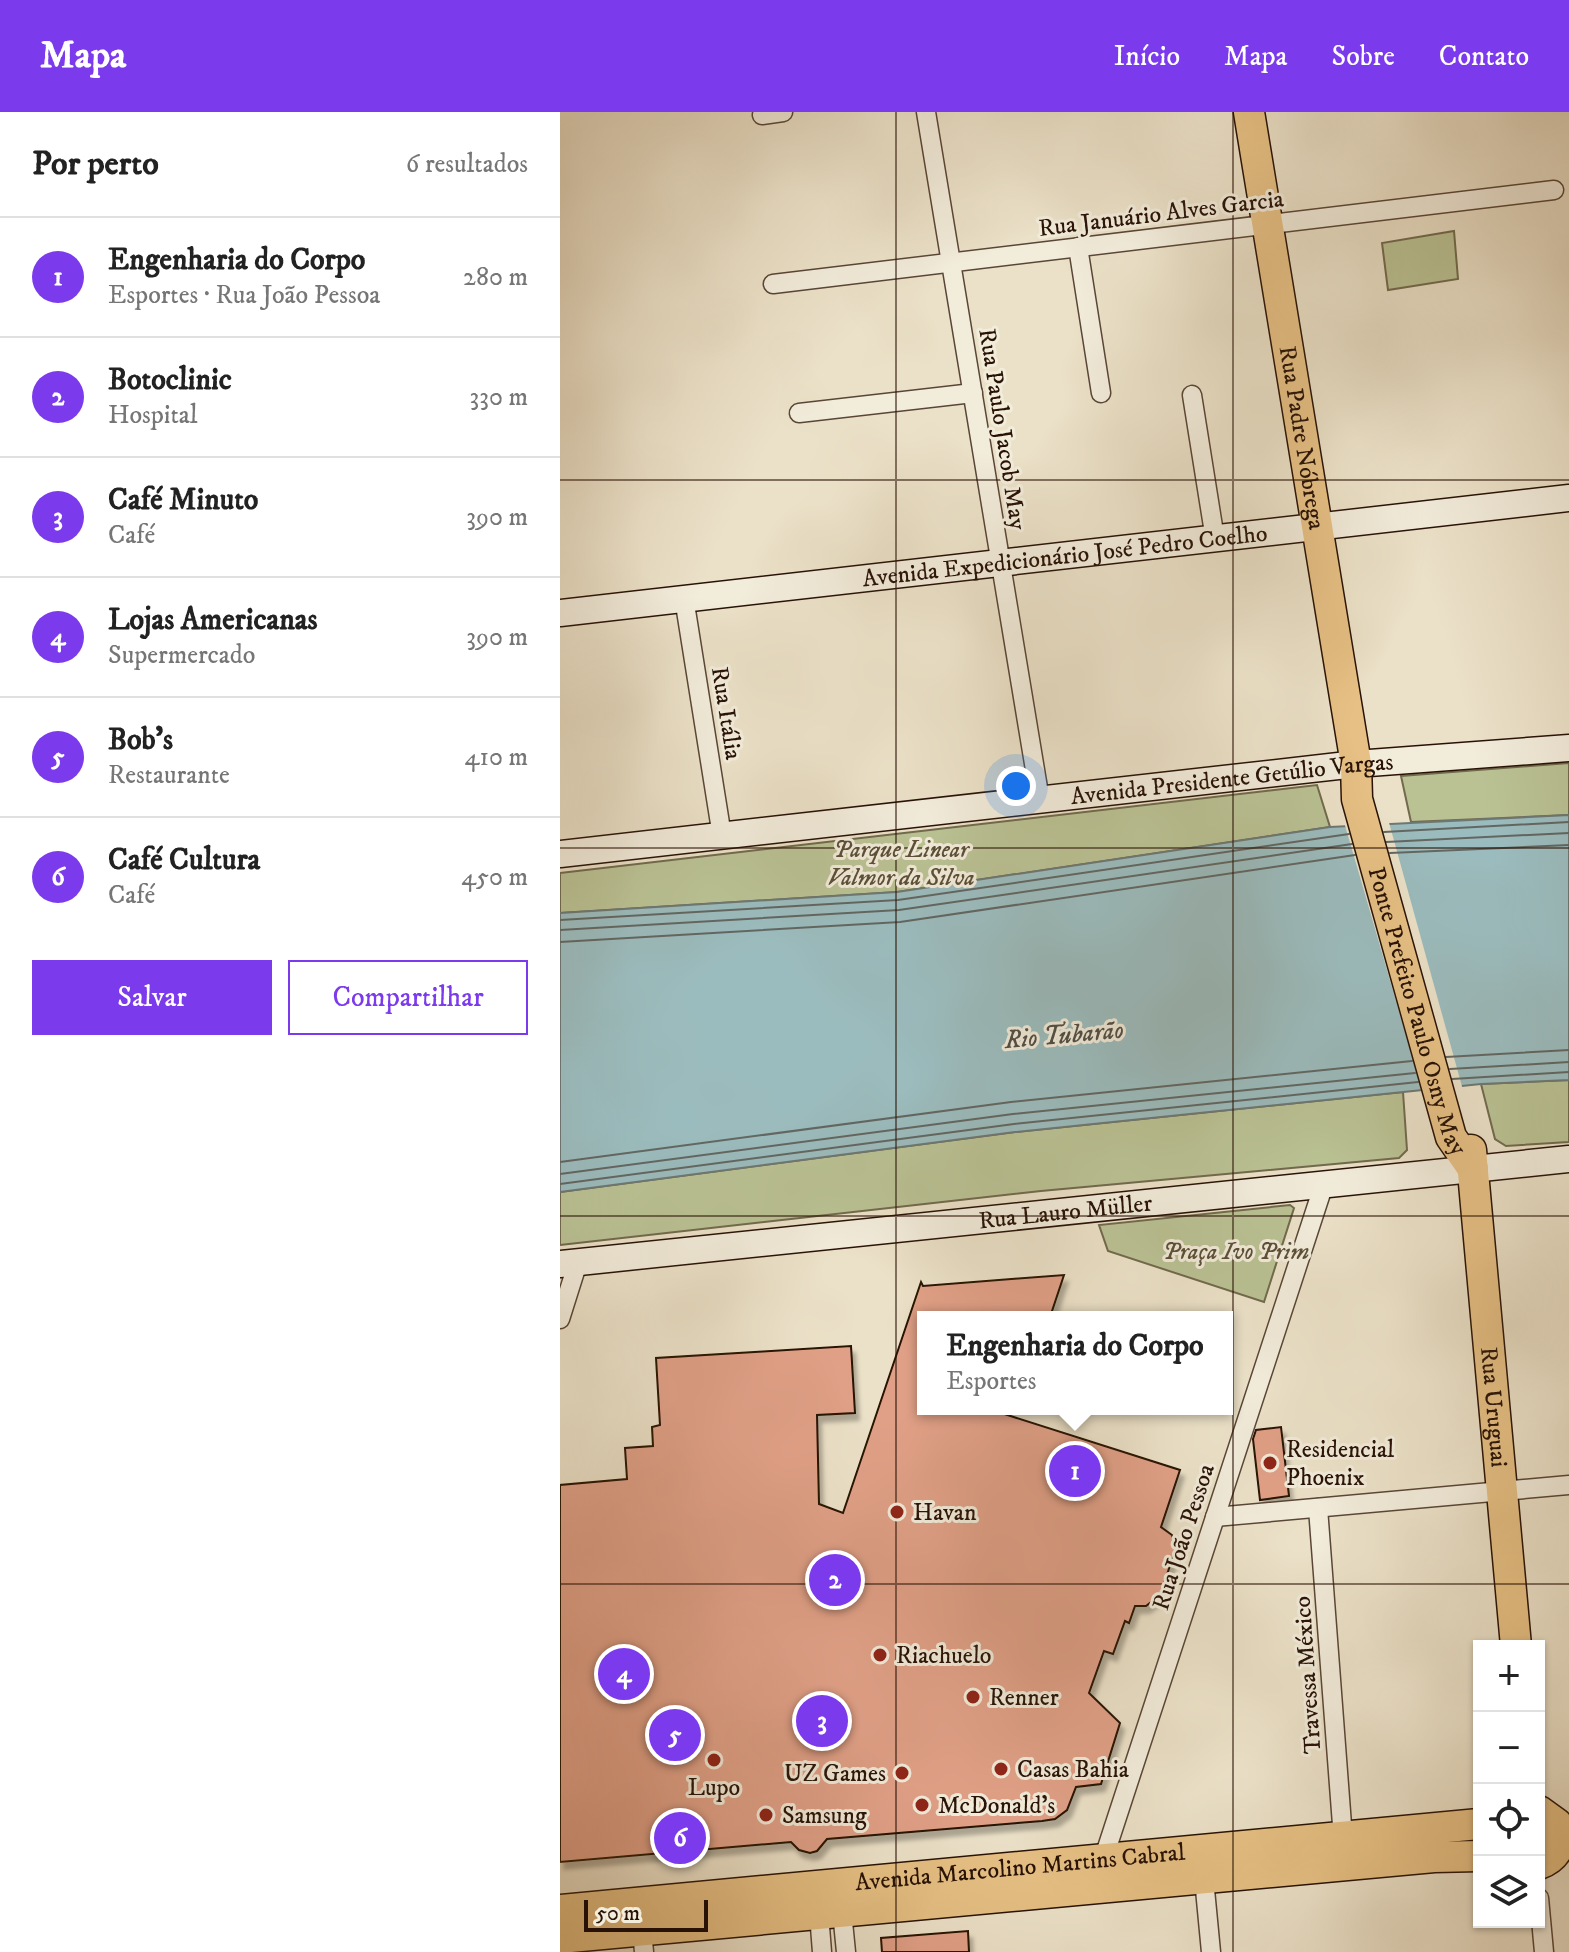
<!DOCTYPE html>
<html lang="pt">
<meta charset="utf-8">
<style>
body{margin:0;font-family:"IM FELL DW Pica",serif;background:#f6f6f6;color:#222}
.controls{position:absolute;right:24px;bottom:24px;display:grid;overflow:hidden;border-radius:0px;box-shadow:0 2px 6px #0004}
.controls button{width:72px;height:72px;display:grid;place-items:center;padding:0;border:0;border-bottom:2px solid #e0e0e0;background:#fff;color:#222;font:40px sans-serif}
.scale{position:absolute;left:24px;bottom:20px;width:124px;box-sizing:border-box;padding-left:8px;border:4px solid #281206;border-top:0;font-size:22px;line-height:28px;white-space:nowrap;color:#281206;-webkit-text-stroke:6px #f2ecdb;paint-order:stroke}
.you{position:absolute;left:456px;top:674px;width:28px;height:28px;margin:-20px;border:6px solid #fff;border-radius:50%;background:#1a73e8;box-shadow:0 0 0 12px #1a73e833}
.badge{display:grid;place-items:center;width:52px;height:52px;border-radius:50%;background:#7c3aed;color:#fff;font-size:26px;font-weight:700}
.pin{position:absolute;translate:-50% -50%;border:4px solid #fff;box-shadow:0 2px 8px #0006}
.popup{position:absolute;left:357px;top:1199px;width:316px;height:104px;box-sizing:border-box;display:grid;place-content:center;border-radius:0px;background:#fff;filter:drop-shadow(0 2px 6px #0005);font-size:26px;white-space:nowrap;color:#767676}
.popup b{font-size:30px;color:#222}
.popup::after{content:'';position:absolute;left:50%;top:100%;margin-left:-16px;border:16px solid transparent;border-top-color:#fff}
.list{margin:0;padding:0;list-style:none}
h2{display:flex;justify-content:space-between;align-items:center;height:104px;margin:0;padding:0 32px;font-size:34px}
h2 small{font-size:26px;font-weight:400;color:#767676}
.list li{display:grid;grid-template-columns:52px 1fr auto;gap:24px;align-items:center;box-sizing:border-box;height:120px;padding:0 32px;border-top:2px solid #e0e0e0}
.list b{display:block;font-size:30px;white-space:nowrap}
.list p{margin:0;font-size:26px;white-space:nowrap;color:#767676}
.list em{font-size:26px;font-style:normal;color:#767676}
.actions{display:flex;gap:16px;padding:24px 32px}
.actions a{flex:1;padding:18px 0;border:2px solid #7c3aed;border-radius:0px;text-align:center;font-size:28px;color:#7c3aed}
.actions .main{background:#7c3aed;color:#fff}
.icon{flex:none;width:44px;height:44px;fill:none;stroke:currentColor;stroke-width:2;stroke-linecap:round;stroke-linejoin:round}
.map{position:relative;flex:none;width:1009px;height:1840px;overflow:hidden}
header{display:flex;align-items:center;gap:48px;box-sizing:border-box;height:112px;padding:0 40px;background:#7c3aed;color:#fff}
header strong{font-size:38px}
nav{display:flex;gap:44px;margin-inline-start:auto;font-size:28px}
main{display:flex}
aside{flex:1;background:#fff}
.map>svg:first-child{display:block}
</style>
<header>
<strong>Mapa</strong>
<nav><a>Início</a><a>Mapa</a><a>Sobre</a><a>Contato</a></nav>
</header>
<main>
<aside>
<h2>Por perto<small>6 resultados</small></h2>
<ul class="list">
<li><span class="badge">1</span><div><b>Engenharia do Corpo</b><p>Esportes · Rua João Pessoa</p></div><em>280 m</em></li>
<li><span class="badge">2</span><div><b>Botoclinic</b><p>Hospital</p></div><em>330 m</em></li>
<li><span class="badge">3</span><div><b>Café Minuto</b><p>Café</p></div><em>390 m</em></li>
<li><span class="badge">4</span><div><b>Lojas Americanas</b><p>Supermercado</p></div><em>390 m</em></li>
<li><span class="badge">5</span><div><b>Bob's</b><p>Restaurante</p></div><em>410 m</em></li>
<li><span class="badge">6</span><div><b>Café Cultura</b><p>Café</p></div><em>450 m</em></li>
</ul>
<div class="actions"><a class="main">Salvar</a><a>Compartilhar</a></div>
</aside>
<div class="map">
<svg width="1009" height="1840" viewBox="0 0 1009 1840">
<defs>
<filter id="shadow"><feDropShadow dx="4" dy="7" stdDeviation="2" flood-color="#0004"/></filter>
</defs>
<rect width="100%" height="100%" fill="#ebe1c8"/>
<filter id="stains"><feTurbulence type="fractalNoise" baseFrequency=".0025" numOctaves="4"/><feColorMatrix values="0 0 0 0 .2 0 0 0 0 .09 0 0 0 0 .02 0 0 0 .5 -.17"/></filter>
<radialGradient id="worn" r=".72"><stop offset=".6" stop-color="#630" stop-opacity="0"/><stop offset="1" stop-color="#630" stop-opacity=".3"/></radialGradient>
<g fill="#bac294" stroke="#716a4d" stroke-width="2">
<path d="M 894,119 L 898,167 L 828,178 L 822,131 Z"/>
<path d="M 1009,651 L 1009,703 L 851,710 L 841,664 Z"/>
<path d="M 757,673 L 770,715 L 337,780 L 0,801 L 0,761 Z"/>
<path d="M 1009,968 L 1009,1030 L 946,1034 L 935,1027 L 921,972 Z"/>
<path d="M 843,980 L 847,1038 L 839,1046 L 481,1079 L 0,1133 L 0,1080 L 455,1020 Z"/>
<path d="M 730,1093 L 734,1096 L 704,1190 L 548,1139 L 539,1113 Z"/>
</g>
<path fill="#9bbcbe" stroke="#6d7874" stroke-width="2" d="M 1009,703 L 1009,968 L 921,972 L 455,1020 L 0,1080 L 0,801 L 337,780 L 770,715 Z"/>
<path fill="#ebe1c8" d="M 828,707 L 903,978 L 863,982 L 784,710 Z"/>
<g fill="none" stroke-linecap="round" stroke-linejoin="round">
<g stroke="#626762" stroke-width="2">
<path d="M 824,720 L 1009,710"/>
<path d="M 826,730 L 1009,721"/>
<path d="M 830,741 L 1009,733"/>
<path d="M 0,808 L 338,788 L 789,722"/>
<path d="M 0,818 L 339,798 L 792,732"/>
<path d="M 0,830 L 340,810 L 795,743"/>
<path d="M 886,945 L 1009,938"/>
<path d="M 890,957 L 1009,950"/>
<path d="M 892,967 L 1009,960"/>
<path d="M 0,1050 L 451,990 L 852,949"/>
<path d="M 0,1062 L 453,1002 L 855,961"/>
<path d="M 0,1072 L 454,1012 L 858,970"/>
</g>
</g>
<g fill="#e0a087" stroke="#281206" stroke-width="2" filter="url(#shadow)">
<path d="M 504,1163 L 490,1205 L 363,1205 L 363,1297 L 443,1297 L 441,1301 L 620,1358 L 601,1415 L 612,1423 L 616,1436 L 600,1483 L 586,1494 L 575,1494 L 569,1511 L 565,1509 L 553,1542 L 544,1539 L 529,1581 L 560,1611 L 541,1672 L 516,1675 L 507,1698 L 495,1707 L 482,1709 L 267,1727 L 257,1739 L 250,1741 L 239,1738 L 231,1730 L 0,1750 L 0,1373 L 67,1367 L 65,1336 L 93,1334 L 92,1315 L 100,1313 L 96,1246 L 291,1234 L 295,1301 L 257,1303 L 259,1392 L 283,1401 L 361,1170 L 363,1174 Z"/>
<path d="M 721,1315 L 729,1384 L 700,1388 L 693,1327 L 696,1318 Z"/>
<path d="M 408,1819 L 409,1840 L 322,1840 L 321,1826 Z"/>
</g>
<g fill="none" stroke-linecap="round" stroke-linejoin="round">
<defs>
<g id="street">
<path d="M 366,0 L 480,688"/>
<path d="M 202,3 L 223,0"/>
<path d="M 518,135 L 541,281"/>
<path d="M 213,172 L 994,78"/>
<path d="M 632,283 L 655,427"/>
<path d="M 239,301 L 413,281"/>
<path d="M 124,486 L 162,724"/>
<path d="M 0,1207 L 18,1150"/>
<path d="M 758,1396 L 783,1726"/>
<path d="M 655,1405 L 1009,1373"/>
<path d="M 543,1748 L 764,1072"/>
<path d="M 644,1767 L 651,1840"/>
<path d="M 979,1786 L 984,1840"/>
<path d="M 282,1800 L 286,1840"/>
<path d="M 259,1802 L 262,1840"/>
<path d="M 82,1818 L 84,1840"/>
</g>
<g id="secondary">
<path id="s1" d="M 0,501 L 1009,386"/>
<path id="s2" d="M 0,742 L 796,652 L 1009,636"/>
<path id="s3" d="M 0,1152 L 1009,1047"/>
</g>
<g id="primary">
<path id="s4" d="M 689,0 L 796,652 L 797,687 L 891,1025 L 913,1057"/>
<path id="s5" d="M 911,1038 L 956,1534"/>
<path d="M 979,1699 L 997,1712 C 1004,1730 998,1745 979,1752"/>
<path id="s6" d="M 0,1798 L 919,1712"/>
<path d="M 0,1826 L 874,1745 L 919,1744"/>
</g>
</defs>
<use href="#street" stroke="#594636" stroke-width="21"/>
<use href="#secondary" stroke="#281206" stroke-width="29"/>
<use href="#primary" stroke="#281206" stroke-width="33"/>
<use href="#street" stroke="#f2ecdb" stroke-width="18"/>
<use href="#secondary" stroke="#f2ecdb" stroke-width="26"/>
<use href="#primary" stroke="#e6c084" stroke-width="30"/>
</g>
<path fill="none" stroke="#281206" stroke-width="2" stroke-opacity="0.55" d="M 336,0 L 336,1840M 673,0 L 673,1840M 0,368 L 1009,368M 0,736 L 1009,736M 0,1104 L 1009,1104M 0,1472 L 1009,1472"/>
<g fill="#8f2418" stroke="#f2ecdb" stroke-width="3">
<circle cx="710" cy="1351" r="8"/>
<circle cx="337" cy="1400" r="8"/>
<circle cx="320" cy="1543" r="8"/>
<circle cx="413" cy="1585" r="8"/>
<circle cx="154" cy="1648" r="8"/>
<circle cx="441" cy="1657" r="8"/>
<circle cx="342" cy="1661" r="8"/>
<circle cx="362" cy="1693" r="8"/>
<circle cx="206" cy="1703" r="8"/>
</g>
<g text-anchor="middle" stroke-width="6" stroke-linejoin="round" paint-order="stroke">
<g font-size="24" fill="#281206" stroke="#f2ecdb">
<text transform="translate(601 101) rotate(-7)" y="8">Rua Januário Alves Garcia</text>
<text transform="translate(443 317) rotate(81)" y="8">Rua Paulo Jacob May</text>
<text dy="8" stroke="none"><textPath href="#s4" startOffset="330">Rua Padre Nóbrega</textPath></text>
<text dy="8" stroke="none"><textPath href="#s1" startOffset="508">Avenida Expedicionário José Pedro Coelho</textPath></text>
<text transform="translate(167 601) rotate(81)" y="8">Rua Itália</text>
<text dy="8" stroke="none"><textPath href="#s2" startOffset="676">Avenida Presidente Getúlio Vargas</textPath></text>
<text dy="8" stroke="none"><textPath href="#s4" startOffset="916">Ponte Prefeito Paulo Osny May</textPath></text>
<text dy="8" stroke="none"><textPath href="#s3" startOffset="508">Rua Lauro Müller</textPath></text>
<text dy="8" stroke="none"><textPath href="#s5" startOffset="258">Rua Uruguai</textPath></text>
<text transform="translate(623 1425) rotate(-72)" y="8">Rua João Pessoa</text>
<text transform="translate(747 1563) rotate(-94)" y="8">Travessa México</text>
<text dy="8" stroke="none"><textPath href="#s6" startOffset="462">Avenida Marcolino Martins Cabral</textPath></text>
</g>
<g font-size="24" font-style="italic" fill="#5b5038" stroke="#f2ecdb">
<text x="341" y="745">Parque Linear<tspan x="341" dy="28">Valmor da Silva</tspan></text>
<text x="676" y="1147">Praça Ivo Prim</text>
</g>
<g font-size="24" fill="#281206" stroke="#f2ecdb" text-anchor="start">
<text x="726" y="1345">Residencial<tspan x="726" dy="28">Phoenix</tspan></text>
<text x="353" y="1408">Havan</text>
<text x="336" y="1551">Riachuelo</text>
<text x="429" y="1593">Renner</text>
<text x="457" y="1665">Casas Bahia</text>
<text x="326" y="1669" text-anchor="end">UZ Games</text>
<text x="154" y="1683" text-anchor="middle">Lupo</text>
<text x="378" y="1701">McDonald's</text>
<text x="222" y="1711">Samsung</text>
</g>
<g font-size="26" font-style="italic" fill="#504e46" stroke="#f2ecdb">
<text transform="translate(504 922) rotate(-5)" y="9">Rio Tubarão</text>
</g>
</g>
<rect width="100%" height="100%" filter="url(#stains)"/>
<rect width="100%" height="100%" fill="url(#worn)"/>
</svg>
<div class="controls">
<button>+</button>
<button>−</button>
<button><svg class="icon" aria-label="locate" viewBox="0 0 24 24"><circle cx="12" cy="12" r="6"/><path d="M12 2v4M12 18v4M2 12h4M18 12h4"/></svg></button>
<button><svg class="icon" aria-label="layers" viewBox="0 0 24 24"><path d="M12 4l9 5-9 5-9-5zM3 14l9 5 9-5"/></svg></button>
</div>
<div class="scale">50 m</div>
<div class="you"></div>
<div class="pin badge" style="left:515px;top:1359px">1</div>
<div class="popup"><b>Engenharia do Corpo</b>Esportes</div>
<div class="pin badge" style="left:275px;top:1468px">2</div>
<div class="pin badge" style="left:262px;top:1609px">3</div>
<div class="pin badge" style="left:64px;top:1562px">4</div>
<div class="pin badge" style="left:115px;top:1623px">5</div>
<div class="pin badge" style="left:120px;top:1726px">6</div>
</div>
</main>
